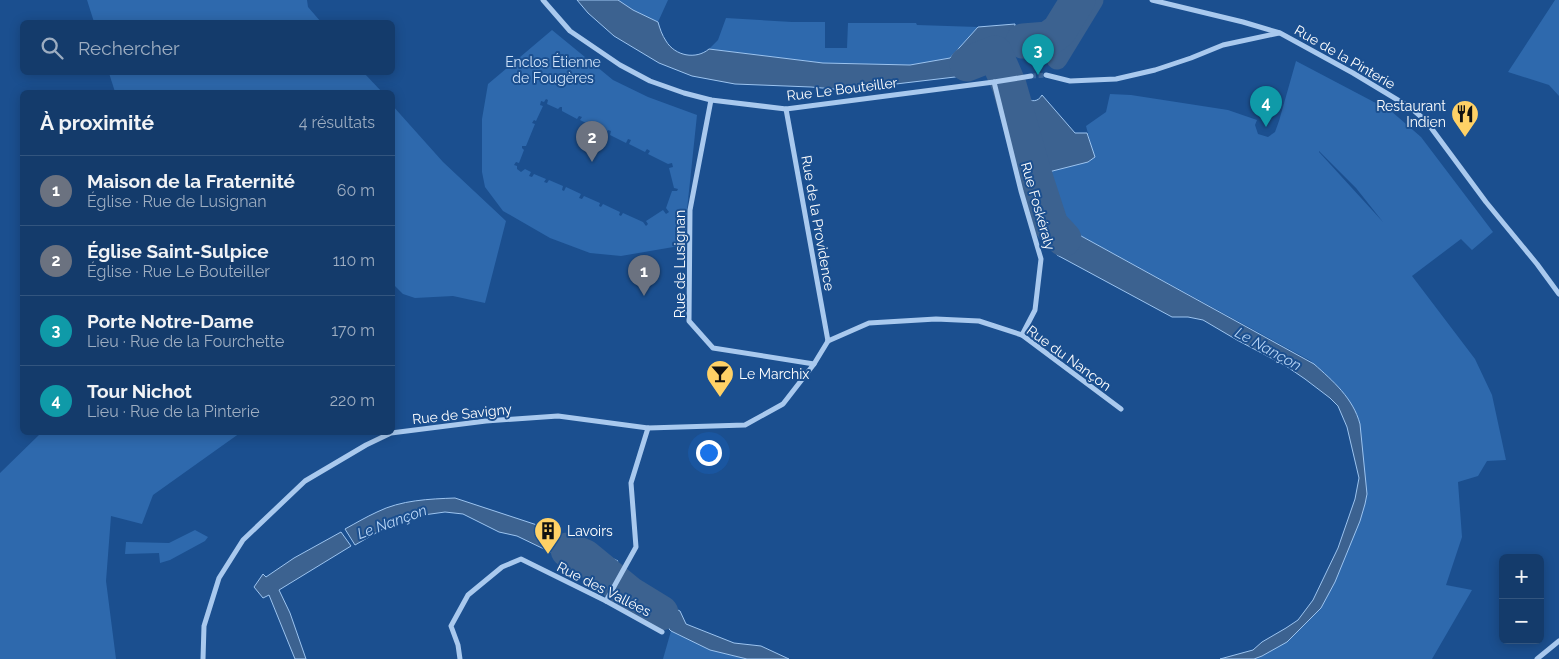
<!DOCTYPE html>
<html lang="fr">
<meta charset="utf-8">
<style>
body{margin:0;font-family:Raleway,sans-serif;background:#1d4271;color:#f1f3f6}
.controls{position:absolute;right:15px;bottom:15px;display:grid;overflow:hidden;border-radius:8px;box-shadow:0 2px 12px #0003}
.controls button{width:45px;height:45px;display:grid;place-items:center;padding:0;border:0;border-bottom:1px solid #33557e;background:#143b6b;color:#f1f3f6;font:25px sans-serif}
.you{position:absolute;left:708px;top:452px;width:18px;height:18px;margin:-12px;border:4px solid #fff;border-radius:50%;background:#1a73e8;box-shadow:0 0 0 8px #1a73e833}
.badge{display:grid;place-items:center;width:32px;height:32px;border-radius:50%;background:#ffd166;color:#fff;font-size:16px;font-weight:700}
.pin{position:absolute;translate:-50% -41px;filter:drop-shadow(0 1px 2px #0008)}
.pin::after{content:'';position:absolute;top:26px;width:18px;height:15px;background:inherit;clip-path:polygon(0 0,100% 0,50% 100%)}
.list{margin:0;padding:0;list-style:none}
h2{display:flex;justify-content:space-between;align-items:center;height:65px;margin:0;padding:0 20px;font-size:21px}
h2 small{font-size:16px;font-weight:400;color:#9dadc1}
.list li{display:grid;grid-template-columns:32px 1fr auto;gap:15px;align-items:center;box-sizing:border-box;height:70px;padding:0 20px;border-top:1px solid #33557e}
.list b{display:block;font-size:19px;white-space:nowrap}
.list p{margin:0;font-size:16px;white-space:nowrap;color:#9dadc1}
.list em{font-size:16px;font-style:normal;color:#9dadc1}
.icon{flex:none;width:28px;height:28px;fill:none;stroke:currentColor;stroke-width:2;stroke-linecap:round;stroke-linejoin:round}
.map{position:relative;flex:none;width:1559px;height:659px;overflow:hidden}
.search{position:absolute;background:#143b6b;box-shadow:0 2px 12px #0003;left:20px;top:20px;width:375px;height:55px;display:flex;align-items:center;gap:12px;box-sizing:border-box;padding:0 18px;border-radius:8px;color:#9dadc1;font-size:19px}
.panel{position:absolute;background:#143b6b;box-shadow:0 2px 12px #0003;left:20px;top:90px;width:375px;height:345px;border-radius:8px}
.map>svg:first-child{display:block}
</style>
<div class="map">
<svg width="1559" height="659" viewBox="0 0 1559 659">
<rect width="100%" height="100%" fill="#1b4f8f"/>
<g fill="#2e69ad" fill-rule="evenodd">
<path d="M 87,0 L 307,0 L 308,7 L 321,22 L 94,22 Z"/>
<path d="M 618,0 L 668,0 L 658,22 L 633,10 Z"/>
<path d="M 1062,0 L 1089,0 L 1063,42 L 1057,38 L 1046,44 L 1021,46 L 1021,24 L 1031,25 L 1040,32 L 1047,32 L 1056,20 L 1054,13 Z"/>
<path d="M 1555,0 L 1559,0 L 1559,96 L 1549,85 L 1508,72 Z"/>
<path d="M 726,18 L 792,22 L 825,22 L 825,48 L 847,48 L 848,23 L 916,23 L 917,25 L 978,27 L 950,58 L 910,65 L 823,63 L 709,49 L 718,40 Z"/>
<path d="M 552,30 L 613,80 L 648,97 L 697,115 L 687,210 L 685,245 L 621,256 L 590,253 L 550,238 L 503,211 L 485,187 L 482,172 L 482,119 L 488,84 ZM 546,99 L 548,100 L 547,104 L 558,109 L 560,107 L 562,107 L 562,111 L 577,119 L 579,116 L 582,117 L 580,120 L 588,124 L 590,121 L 593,123 L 592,126 L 606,133 L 608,130 L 611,131 L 610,135 L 626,143 L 628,139 L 631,140 L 629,144 L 645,152 L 647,149 L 650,151 L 648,154 L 668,164 L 672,163 L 673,167 L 669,168 L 674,188 L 678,189 L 677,191 L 672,191 L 666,208 L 669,212 L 666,214 L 663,210 L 646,221 L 648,224 L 646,226 L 643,222 L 623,213 L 621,216 L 619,215 L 620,212 L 603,204 L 601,207 L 599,206 L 600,203 L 584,196 L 582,199 L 579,198 L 581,194 L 566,187 L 564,191 L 562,190 L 563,186 L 549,180 L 547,183 L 544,182 L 546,179 L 534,174 L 532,177 L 529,176 L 531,172 L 525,169 L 521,172 L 517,169 L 517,166 L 514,165 L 516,162 L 519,163 L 524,150 L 522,148 L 522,146 L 526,146 L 535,124 L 532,123 L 534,120 L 536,121 L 543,106 L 540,105 L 541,101 L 544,102 Z"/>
<path d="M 1296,61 L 1391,111 L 1421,137 L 1493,232 L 1472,250 L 1461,239 L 1412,276 L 1475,359 L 1492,395 L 1506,460 L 1487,461 L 1478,476 L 1458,482 L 1462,537 L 1446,585 L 1472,590 L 1432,659 L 1232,659 L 1274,645 L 1291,633 L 1328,587 L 1363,499 L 1353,415 L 1311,361 L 1063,226 L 1035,176 L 1094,157 L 1086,126 L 1106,112 L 1110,94 L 1131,95 L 1228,110 L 1257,120 L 1255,125 L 1258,134 L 1268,137 L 1275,132 L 1279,121 ZM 1319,151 L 1356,188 L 1383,222 L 1319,152 Z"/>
<path d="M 109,73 L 364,73 L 382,92 L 115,92 Z"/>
<path d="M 392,105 L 443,162 L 506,221 L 485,303 L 453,296 L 415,298 L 403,294 L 393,284 Z"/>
<path d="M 41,433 L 240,433 L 153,495 L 142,524 L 111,516 L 106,581 L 116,659 L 0,659 L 0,473 Z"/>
<path d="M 195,530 L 208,537 L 205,541 L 170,560 L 160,563 L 159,553 L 125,554 L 126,542 L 169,543 Z"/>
<path d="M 671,631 L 710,650 L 747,659 L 663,659 Z"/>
</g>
<g fill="#3c6290" stroke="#9cc4f0">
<path d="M 577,0 L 618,0 L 633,10 L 658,22 C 660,29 662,35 666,41 C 675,56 696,60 709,49 L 823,63 L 910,65 L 950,58 L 978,27 L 1015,24 L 1015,43 C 996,48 1006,56 1005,68 L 955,77 L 845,90 L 811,87 L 735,84 L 692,76 L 659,63 L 614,36 L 588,13 Z"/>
<path d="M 1021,84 L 1026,98 C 1032,102 1038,102 1042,95 L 1075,133 L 1087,133 L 1095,157 L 1088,162 L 1025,178 L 1001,90 Z"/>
<path d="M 1046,198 L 1052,213 L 1063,226 L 1314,364 C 1333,381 1353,398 1360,424 L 1367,494 L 1365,504 L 1360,521 L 1335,582 L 1321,608 L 1287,642 L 1262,656 L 1254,659 L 1220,659 L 1253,650 L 1262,642 L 1286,628 L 1298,620 L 1313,600 L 1338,548 L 1355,499 L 1359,478 L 1347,427 L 1338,406 L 1330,398 L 1305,379 L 1286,366 L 1237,340 L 1203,320 L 1188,317 L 1172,317 L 1057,255 L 1043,238 L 1031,203 Z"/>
<path d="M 455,498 L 537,525 L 570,538 L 618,561 L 601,585 L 570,569 L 573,563 L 517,536 L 499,532 L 463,514 L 445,512 L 402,518 L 355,545 L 345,529 C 356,523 366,517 377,512 C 401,500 429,499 455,498 Z"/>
<path d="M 341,532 L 351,546 L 279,590 L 290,613 L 306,659 L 295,659 L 269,595 L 263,598 L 254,587 L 263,574 L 266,577 L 294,558 Z"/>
<path d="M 624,585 L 680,611 L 686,624 L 734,643 L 761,646 L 789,659 L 747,659 L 710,650 L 671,631 L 669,629 L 667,621 L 617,595 Z"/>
</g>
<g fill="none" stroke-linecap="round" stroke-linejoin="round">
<path stroke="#3c6290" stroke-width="21" d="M 1057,59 L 1093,0"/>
<g stroke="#3c6290" stroke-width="35">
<path d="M 1023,41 L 1048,39 L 1059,31 L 1078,0"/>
<path d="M 967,64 L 995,53 L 1009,85 L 1035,176 L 1051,225 L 1064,239"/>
<path d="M 568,550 L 585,557 L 630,594 L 661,613"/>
</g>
<path stroke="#3d69a0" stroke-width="5" stroke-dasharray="5 2.5" stroke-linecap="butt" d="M 1031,76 L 1046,75"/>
<g stroke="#a9c9ee" stroke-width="5">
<path d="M 543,0 L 570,31 L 620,65 L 650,81 L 684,93 L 711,100 L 786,109 L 994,82 L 1031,76"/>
<path d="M 1152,0 L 1243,22 L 1280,33 L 1353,73 L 1411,108 L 1426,121 L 1486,202 L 1537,264 L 1559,294"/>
<path d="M 1046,75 L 1070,81 L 1116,79 L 1155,70 L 1191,58 L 1223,45 L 1279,33"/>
<path d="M 994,82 L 1021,191 L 1041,259 L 1035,310 L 1022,335"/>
<path d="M 711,100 L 690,210 L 689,321 L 713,348 L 814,364"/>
<path d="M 786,109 L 828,341"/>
<path d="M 828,341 L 869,323 L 936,319 L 979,321 L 1022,335 L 1121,409"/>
<path d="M 606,601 L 636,547 L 631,483 L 648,428"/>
<path d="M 203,659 L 204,626 L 219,578 L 243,540 L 305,481 L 366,445 L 391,433 L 486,421 L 558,416 L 648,428 L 745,425 L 783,404 L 814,364 L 828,341"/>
<path d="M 460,659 L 458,645 L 451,626 L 468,595 L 502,567 L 521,559 L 606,601 L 662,632"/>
<path d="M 1537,659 L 1559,641"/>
</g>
</g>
<defs>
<symbol id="restaurant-pin" viewBox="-11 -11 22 30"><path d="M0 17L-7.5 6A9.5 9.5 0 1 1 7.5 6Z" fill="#ffd166" stroke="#1b4f8f"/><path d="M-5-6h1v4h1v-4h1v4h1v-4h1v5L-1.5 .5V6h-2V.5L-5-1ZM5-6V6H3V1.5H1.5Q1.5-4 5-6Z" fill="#111"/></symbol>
<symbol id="bar-pin" viewBox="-11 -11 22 30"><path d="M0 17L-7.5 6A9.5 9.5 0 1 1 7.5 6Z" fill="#ffd166" stroke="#1b4f8f"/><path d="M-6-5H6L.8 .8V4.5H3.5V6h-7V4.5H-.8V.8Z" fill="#111"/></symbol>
<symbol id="building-pin" viewBox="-11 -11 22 30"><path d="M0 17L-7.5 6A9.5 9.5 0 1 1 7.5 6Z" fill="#ffd166" stroke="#1b4f8f"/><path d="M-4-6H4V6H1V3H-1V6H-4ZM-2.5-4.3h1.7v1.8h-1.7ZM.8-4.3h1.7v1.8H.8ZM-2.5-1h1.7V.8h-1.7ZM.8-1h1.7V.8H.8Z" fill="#111"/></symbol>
</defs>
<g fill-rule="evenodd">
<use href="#restaurant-pin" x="1449" y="98" width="32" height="43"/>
<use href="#bar-pin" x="704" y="358" width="32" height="43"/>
<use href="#building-pin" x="532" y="515" width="32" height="43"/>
</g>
<g text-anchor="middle" stroke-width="4" stroke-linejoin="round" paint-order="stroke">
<g font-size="14" fill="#fff" stroke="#1b4f8f">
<text transform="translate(1345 57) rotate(30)" y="5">Rue de la Pinterie</text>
<text transform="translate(842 89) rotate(-7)" y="5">Rue Le Bouteiller</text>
<text transform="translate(1038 206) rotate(74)" y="5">Rue Foskéraly</text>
<text transform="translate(818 223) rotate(80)" y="5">Rue de la Providence</text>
<text transform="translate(680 264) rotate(-90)" y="5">Rue de Lusignan</text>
<text transform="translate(1069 358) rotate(36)" y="5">Rue du Nançon</text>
<text transform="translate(462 414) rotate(-6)" y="5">Rue de Savigny</text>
<text transform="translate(604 589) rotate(27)" y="5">Rue des Vallées</text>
</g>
<g font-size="14" fill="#cfe3fa" stroke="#1b4f8f">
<text x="553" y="67">Enclos Étienne<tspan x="553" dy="16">de Fougères</tspan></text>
</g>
<g font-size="14" fill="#fff" stroke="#1b4f8f" text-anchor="start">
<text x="1446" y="111" text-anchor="end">Restaurant<tspan x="1446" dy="16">Indien</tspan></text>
<text x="739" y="379">Le Marchix</text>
<text x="567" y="536">Lavoirs</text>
</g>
<g font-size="15" font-style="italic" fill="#b5d3f5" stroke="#1b4f8f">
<text transform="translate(1268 349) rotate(29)" y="5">Le Nançon</text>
<text transform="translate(392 522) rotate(-20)" y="5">Le Nançon</text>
</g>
</g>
</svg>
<div class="controls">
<button>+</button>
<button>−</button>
</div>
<div class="you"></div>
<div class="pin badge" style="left:644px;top:296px;background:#6b7280">1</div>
<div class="pin badge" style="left:592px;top:162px;background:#6b7280">2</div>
<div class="pin badge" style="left:1038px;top:75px;background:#0f9aa8">3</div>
<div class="pin badge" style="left:1266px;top:127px;background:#0f9aa8">4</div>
<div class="search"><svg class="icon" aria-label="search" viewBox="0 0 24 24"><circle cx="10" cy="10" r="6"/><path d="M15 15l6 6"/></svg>Rechercher</div>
<section class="panel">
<h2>À proximité<small>4 résultats</small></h2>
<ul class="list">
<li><span class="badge" style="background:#6b7280">1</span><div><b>Maison de la Fraternité</b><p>Église · Rue de Lusignan</p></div><em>60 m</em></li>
<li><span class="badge" style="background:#6b7280">2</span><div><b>Église Saint-Sulpice</b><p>Église · Rue Le Bouteiller</p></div><em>110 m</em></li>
<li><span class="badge" style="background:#0f9aa8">3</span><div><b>Porte Notre-Dame</b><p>Lieu · Rue de la Fourchette</p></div><em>170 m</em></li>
<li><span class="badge" style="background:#0f9aa8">4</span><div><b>Tour Nichot</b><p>Lieu · Rue de la Pinterie</p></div><em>220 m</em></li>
</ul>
</section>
</div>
